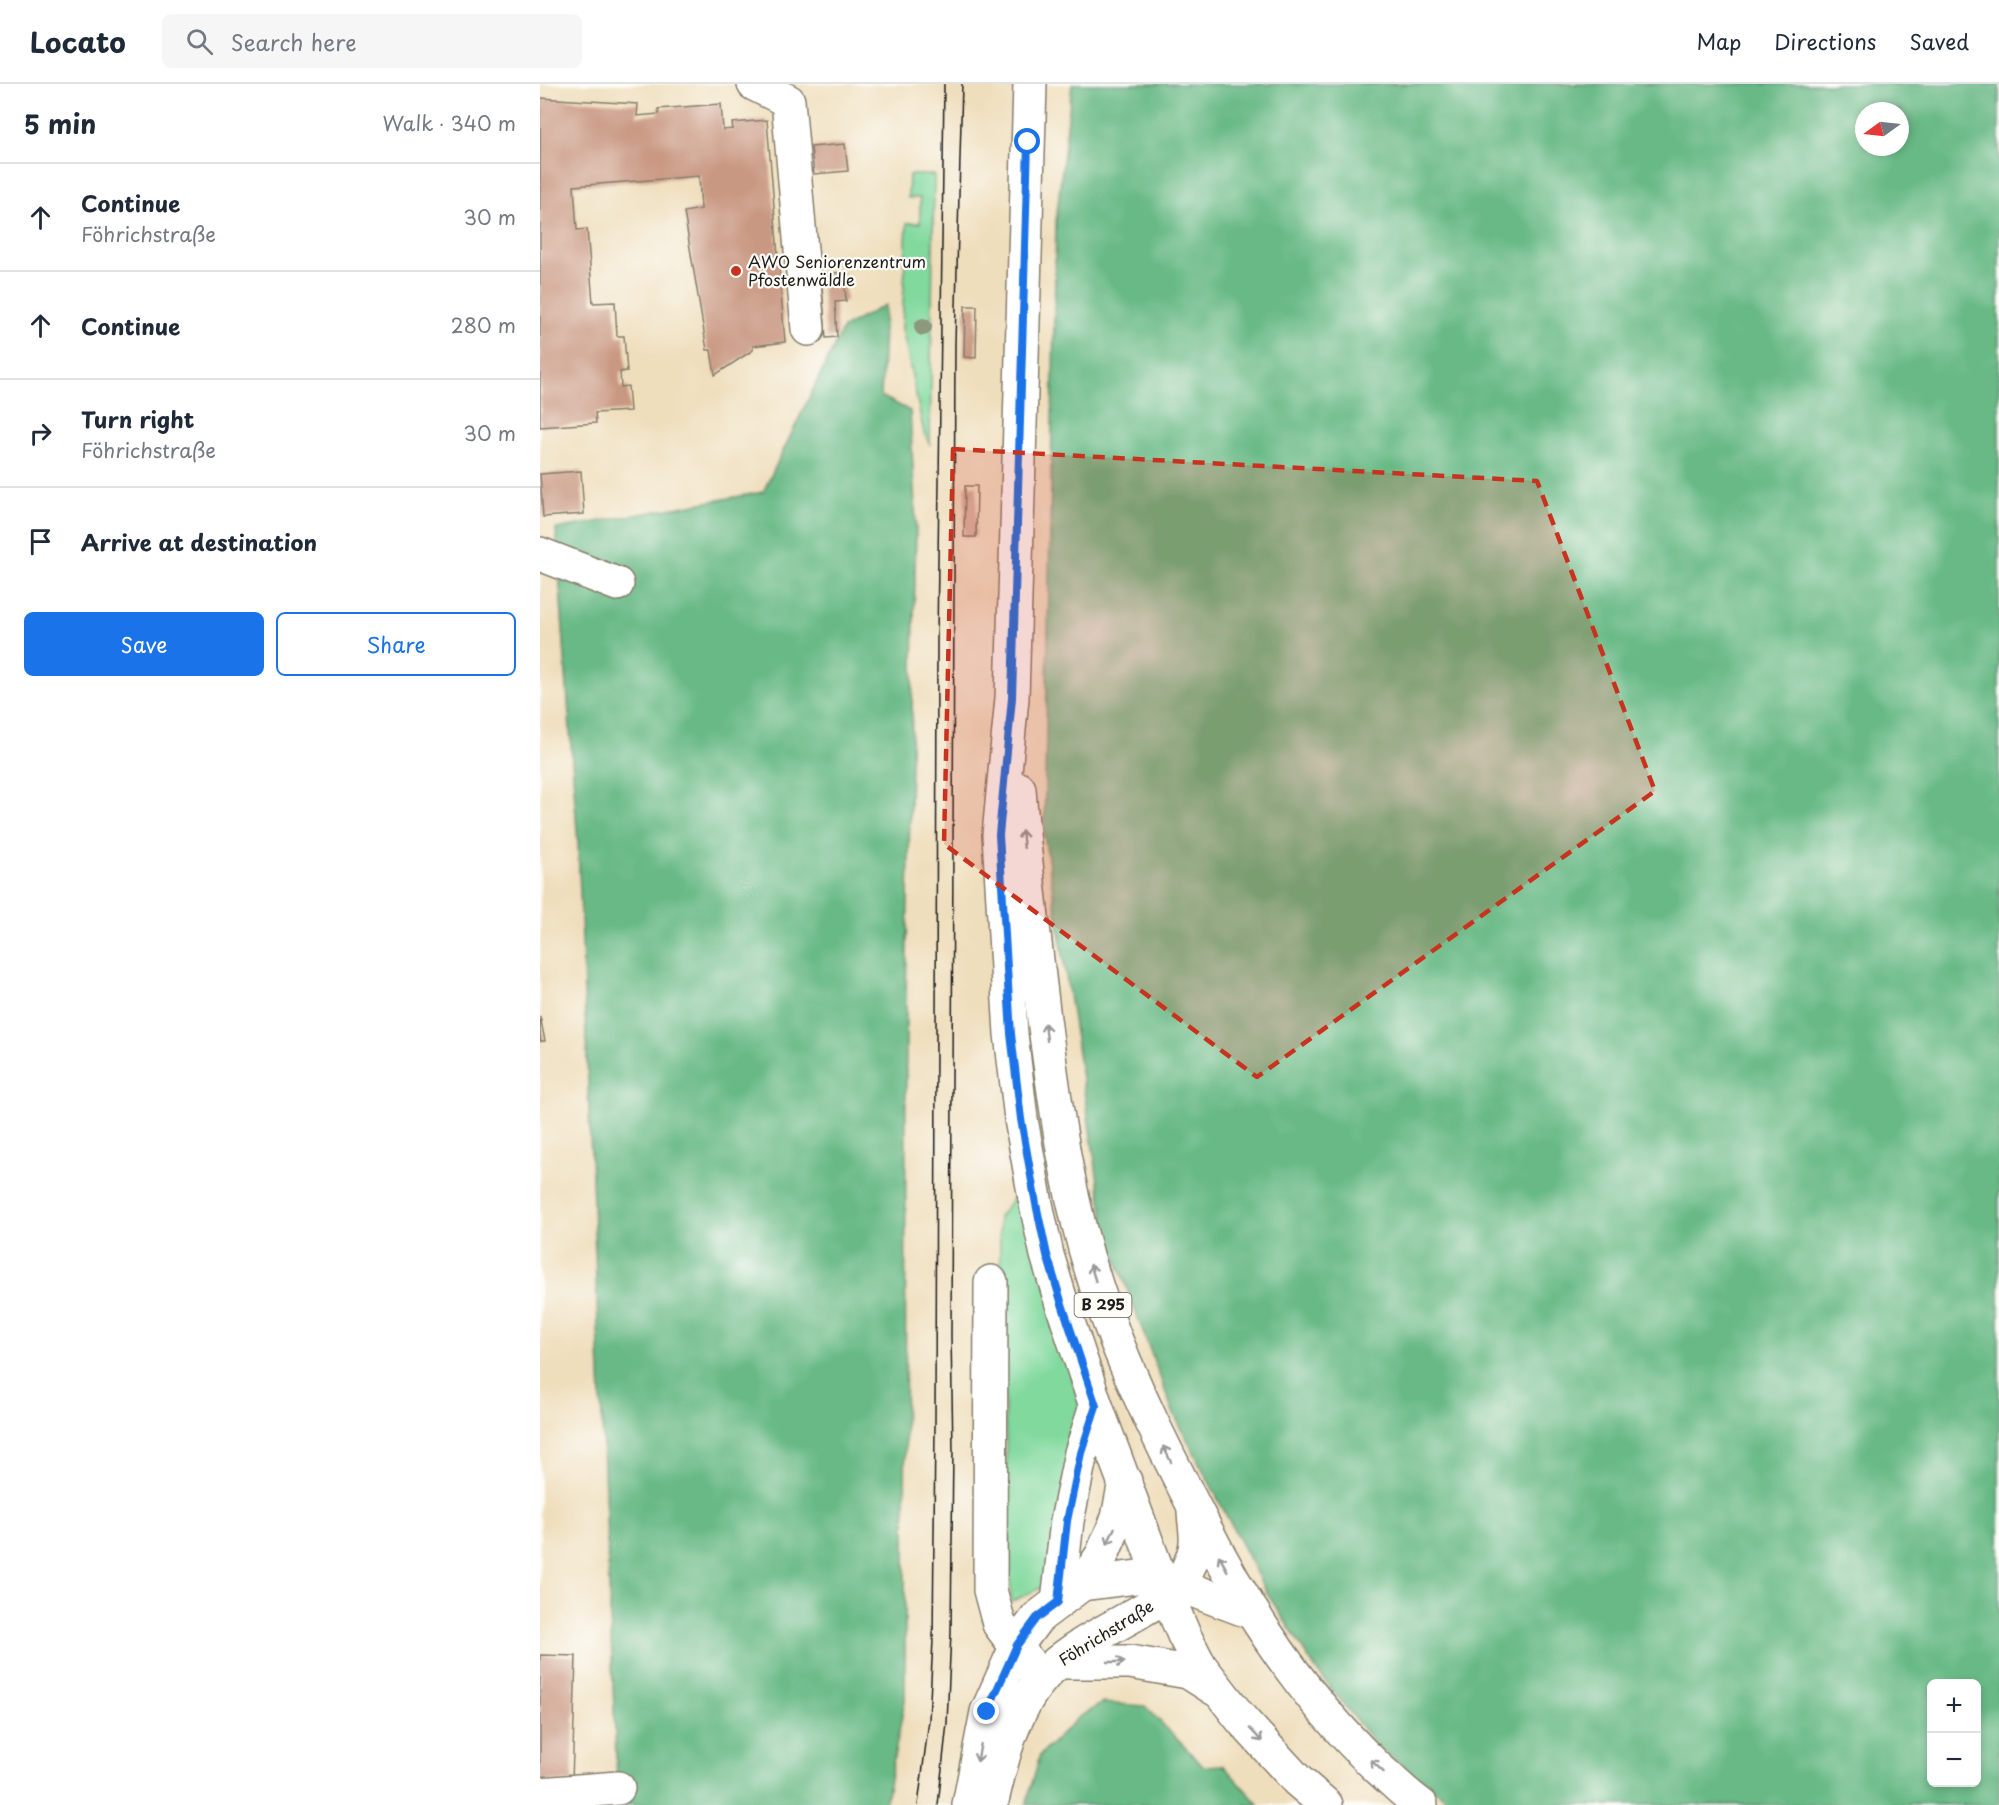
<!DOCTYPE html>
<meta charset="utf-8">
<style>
body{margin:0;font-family:"Playpen Sans",sans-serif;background:#f6f6f7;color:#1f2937}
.controls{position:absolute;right:18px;bottom:18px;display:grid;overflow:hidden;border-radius:9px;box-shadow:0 3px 9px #0003}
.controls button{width:54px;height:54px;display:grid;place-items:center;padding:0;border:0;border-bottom:2px solid #e0e1e3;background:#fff;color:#1f2937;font:30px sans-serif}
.compass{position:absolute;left:1315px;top:18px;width:54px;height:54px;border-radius:50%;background:#fff;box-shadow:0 3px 9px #0003;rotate:255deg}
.stop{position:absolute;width:18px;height:18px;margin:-14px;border:4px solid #1a73e8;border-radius:50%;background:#fff}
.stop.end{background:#1a73e8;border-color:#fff;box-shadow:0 2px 6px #0008}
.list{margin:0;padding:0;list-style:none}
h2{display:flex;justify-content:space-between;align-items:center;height:78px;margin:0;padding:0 24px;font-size:26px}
h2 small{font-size:20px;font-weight:400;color:#747a83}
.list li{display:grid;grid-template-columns:39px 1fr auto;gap:18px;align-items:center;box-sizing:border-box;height:108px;padding:0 24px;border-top:2px solid #e0e1e3}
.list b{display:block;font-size:22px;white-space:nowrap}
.list p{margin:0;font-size:20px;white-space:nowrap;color:#747a83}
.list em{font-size:20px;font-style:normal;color:#747a83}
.actions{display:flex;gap:12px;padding:18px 24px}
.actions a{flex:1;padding:14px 0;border:2px solid #1a73e8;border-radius:9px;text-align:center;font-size:21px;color:#1a73e8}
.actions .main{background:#1a73e8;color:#fff}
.icon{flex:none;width:33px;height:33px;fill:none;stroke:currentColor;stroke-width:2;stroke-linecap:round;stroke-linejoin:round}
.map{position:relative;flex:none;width:1459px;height:1721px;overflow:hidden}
header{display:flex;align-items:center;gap:36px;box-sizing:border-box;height:84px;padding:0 30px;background:#fff;border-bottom:2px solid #e0e1e3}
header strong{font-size:28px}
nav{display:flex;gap:33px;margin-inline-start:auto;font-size:21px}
.search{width:420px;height:54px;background:#f6f6f7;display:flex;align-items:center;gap:15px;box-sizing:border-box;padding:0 21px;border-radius:9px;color:#747a83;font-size:22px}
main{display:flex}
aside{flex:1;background:#fff}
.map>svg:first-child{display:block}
</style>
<header>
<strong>Locato</strong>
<div class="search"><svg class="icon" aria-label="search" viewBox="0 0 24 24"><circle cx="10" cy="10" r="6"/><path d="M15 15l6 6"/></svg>Search here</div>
<nav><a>Map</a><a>Directions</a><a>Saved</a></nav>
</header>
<main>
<aside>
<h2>5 min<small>Walk · 340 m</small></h2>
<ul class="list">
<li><svg class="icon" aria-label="ahead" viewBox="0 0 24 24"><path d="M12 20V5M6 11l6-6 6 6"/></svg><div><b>Continue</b><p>Föhrichstraße</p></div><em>30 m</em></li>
<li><svg class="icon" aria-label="ahead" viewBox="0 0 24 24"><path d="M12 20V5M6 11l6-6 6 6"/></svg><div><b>Continue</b></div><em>280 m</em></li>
<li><svg class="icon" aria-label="right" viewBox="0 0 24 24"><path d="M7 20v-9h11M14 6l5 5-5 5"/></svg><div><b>Turn right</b><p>Föhrichstraße</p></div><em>30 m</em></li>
<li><svg class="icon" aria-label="arrive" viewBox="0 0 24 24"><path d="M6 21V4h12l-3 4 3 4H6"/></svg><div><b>Arrive at destination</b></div></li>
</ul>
<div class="actions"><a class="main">Save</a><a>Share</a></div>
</aside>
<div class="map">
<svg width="1459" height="1721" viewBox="0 0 1459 1721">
<rect width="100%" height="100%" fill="#fdfcf7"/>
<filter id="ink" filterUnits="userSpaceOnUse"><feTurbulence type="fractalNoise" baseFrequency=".0167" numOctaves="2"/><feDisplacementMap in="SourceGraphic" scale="12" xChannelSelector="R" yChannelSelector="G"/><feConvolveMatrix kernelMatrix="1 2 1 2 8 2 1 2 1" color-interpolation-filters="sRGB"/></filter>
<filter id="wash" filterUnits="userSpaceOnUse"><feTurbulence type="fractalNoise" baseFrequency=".008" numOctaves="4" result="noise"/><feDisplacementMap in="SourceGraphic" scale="24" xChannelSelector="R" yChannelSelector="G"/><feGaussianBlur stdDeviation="1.35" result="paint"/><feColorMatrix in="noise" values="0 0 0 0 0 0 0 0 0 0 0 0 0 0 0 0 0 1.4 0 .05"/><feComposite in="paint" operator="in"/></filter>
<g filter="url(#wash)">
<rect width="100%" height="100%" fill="#efdebc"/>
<g fill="#81d99e" stroke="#4e7a5d" stroke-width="1.5">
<path d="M 369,91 L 394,91 L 390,361 L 384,349 L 362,244 L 367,139 L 380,139 L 380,114 L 368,114 Z"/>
<path d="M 481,1104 L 542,1331 L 511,1499 L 471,1518 L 459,1133 Z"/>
</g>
<g fill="#68b985" stroke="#426a50" stroke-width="1.5" fill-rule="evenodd">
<path d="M 532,0 L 1459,0 L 1459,1721 L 915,1721 L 837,1662 L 777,1587 L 725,1506 L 633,1328 L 566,1148 L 504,750 L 516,137 ZM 1324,27 L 1360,27 L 1360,63 L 1324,63 ZM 1392,1600 L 1436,1600 L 1436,1698 L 1392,1698 Z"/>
<path d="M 345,221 L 341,312 L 370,327 L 376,442 L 366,912 L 365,1616 L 345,1721 L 78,1721 L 38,761 L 16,445 L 223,408 L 303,244 Z"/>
<path d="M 562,1619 L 605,1622 L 663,1682 L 683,1681 L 719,1721 L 486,1721 L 500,1671 L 539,1633 Z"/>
</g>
<g id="blocks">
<g fill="#c99882">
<path d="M 0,14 L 98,20 L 97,32 L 119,30 L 118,25 L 181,20 L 183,46 L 193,45 L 192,39 L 227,36 L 245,258 L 213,262 L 213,266 L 175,291 L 171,266 L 167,266 L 144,128 L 161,125 L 159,92 L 34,102 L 37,146 L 47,145 L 53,219 L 75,218 L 77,252 L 84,252 L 87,287 L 80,288 L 81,303 L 88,302 L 90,327 L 55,329 L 56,339 L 0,343 Z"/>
<path d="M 305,60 L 308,87 L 274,90 L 271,63 Z"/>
<path d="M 304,188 L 306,217 L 295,218 L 297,253 L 286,254 L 281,190 Z"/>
<path d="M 425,222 L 437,222 L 436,274 L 424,273 Z"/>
<path d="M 41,387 L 44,430 L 3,433 L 0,390 Z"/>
<path d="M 425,402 L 437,402 L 436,453 L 424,453 Z"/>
<path d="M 0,932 L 5,957 L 0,957 Z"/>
<path d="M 0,1571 L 36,1572 L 32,1698 L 0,1697 Z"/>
</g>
</g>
</g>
<g filter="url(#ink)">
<use href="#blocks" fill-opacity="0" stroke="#867d6c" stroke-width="1.5"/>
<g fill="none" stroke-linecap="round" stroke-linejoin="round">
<defs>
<g id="minor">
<path d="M 214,0 L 248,17 L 268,245"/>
<path d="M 0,470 L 77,500"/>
<path d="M 451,1198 L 450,1506 L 459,1540 L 501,1595"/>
<path d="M 518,1518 L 527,1437 L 541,1369 L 556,1322"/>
<path d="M 0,1710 L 78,1704"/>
</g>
<g id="major">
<path d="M 490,0 L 472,614 L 459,751 L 471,950 L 481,1035 L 496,1120 L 507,1171 L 521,1217 L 556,1322 L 620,1494 L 644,1551 L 660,1582 L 702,1636 L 758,1697 L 786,1721"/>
<path d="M 479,705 C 485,782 495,858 504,935 C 517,1035 530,1132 565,1227 C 592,1302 628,1372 664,1442 C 709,1531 766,1616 838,1684 C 852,1696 865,1710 881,1721"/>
<path d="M 542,1500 L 605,1492 L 620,1494 L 713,1529"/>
<path d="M 518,1578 L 590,1578 L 648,1588 L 675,1605"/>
<path d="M 429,1721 L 447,1628 L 477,1561 L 497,1534 L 542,1500 L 562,1471 L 578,1434 L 585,1397"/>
<path d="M 451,1721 C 461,1678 472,1628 502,1594 C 528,1563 570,1546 604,1525 C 612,1520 621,1516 628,1510 C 642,1499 654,1477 656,1459 C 657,1448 654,1437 654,1426"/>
</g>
</defs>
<use href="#minor" stroke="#867d6c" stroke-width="36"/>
<use href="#major" stroke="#867d6c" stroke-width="36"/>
<use href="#minor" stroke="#fff" stroke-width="33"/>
<use href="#major" stroke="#fff" stroke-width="33"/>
<g stroke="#1c1c1c" stroke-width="1.5">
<path d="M 378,1721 L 389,1636 L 393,1556 L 395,1342 L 397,556 L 404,0"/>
<path d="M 398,1721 L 407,1639 L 411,1549 L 413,1366 L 411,1252 L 415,259 L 422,0"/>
</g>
</g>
<circle fill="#8e987d" cx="383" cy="243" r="9"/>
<defs><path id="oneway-shaft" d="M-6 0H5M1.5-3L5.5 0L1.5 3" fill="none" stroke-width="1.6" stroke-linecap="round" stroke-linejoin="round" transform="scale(1.5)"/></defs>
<g stroke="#999">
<use href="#oneway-shaft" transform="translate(483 755) rotate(-95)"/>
<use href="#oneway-shaft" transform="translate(506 948) rotate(-97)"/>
<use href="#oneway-shaft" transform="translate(553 1189) rotate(-107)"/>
<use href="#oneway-shaft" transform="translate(627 1370) rotate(-117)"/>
<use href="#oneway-shaft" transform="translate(571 1452) rotate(114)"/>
<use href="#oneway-shaft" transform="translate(683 1479) rotate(-119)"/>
<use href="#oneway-shaft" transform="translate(576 1578)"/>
<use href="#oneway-shaft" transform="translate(716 1651) rotate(47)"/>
<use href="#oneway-shaft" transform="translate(439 1669) rotate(101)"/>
<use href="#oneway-shaft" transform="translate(837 1682) rotate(-137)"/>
</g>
</g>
<g fill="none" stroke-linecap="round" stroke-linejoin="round" filter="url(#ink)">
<path stroke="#1a73e8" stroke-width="8" d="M 447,1628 L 477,1561 L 497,1534 L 518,1518 L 527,1437 L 541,1369 L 556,1322 L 521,1217 L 507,1171 L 496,1120 L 481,1035 L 471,950 L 459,751 L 472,614 L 488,58"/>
</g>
<path fill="#c8321e" fill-opacity="0.2" stroke="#c8321e" stroke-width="4.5" stroke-dasharray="12 8" stroke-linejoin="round" d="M 413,365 L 997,397 L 1115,707 L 717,993 L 404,760 Z"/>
<circle fill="#c8321e" stroke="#fdfcf7" stroke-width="2" cx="196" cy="187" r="6"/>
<g text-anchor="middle" stroke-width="4.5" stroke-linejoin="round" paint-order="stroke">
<rect fill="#fdfcf7" stroke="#605f5e" stroke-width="1.5" x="534.5" y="1209" width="57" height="24" rx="4.5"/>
<g font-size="15" font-weight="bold" fill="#1c1c1c">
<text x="563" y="1226">B 295</text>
</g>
<g font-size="16" fill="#1c1c1c" stroke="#fdfcf7" text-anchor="start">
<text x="208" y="184">AWO Seniorenzentrum<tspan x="208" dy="18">Pfostenwäldle</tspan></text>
</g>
<g font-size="16" fill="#1c1c1c" stroke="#fdfcf7">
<text transform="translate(566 1549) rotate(-32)" y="6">Föhrichstraße</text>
</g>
</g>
</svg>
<div class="controls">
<button>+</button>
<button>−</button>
</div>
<svg class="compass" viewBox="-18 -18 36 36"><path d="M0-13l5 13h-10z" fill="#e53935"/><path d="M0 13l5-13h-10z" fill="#747a83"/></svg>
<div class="stop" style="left:488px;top:58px"></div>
<div class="stop end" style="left:447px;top:1628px"></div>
</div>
</main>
